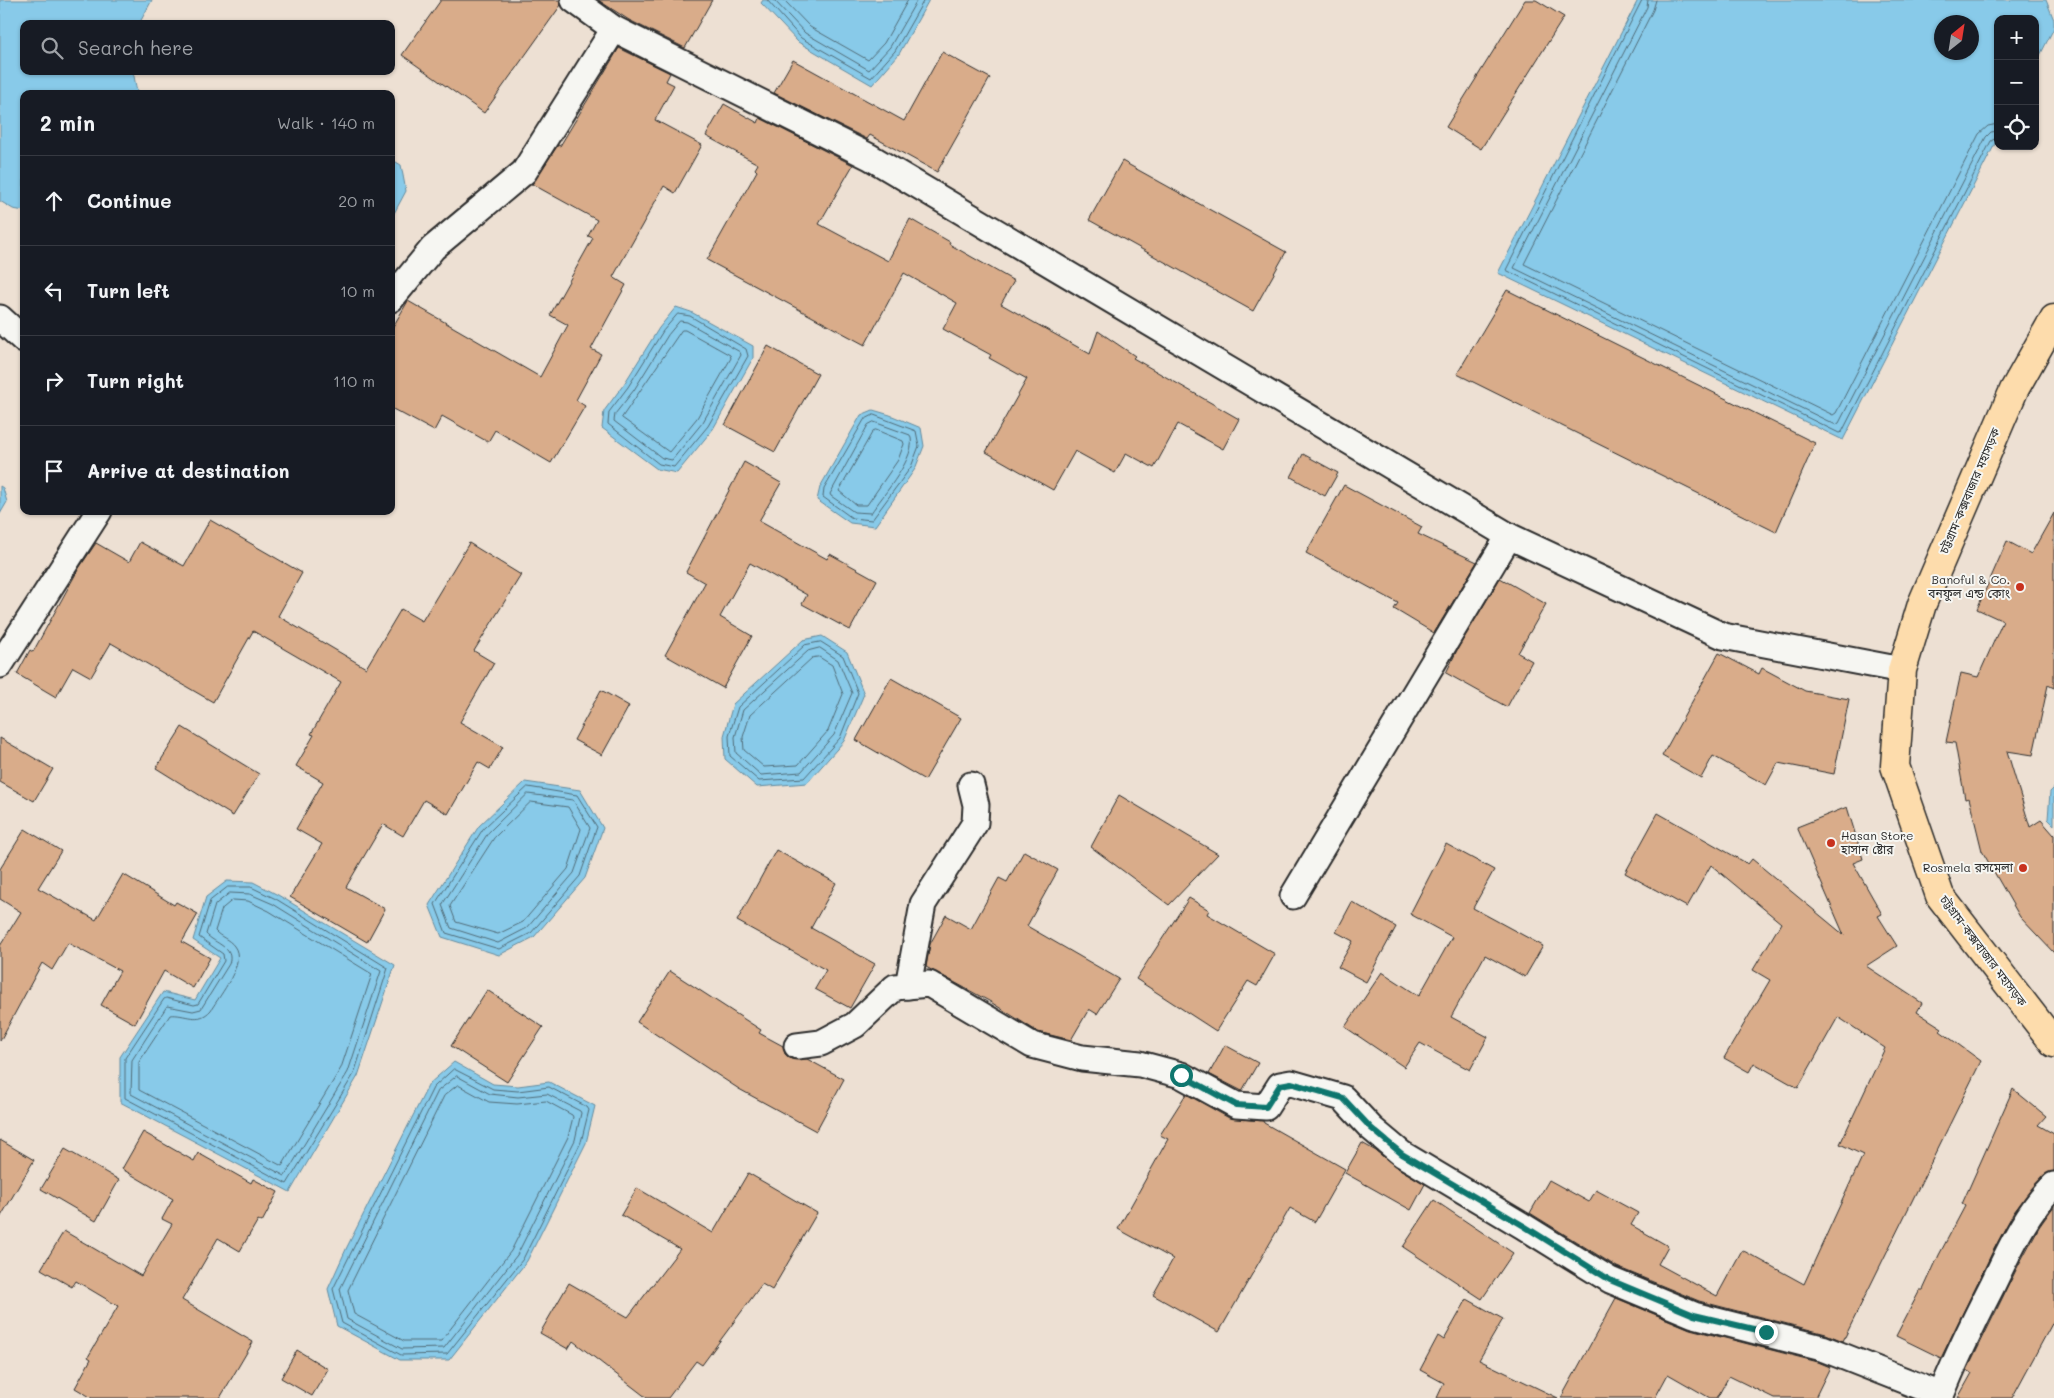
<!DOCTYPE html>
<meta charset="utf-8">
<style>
body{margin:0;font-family:Mali,"Noto Sans Bengali",sans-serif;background:#242831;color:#f1f3f6}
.controls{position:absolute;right:15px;top:15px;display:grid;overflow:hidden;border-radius:10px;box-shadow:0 1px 4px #0004}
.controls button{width:45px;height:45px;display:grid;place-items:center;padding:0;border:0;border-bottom:1px solid #363941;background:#171b24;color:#f1f3f6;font:25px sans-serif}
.compass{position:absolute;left:1934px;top:15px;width:45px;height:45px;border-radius:50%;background:#171b24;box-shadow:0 1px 4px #0004;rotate:30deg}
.stop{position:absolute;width:15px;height:15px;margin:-11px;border:4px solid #0f766e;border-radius:50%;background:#fff}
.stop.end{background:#0f766e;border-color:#fff;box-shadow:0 1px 5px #0008}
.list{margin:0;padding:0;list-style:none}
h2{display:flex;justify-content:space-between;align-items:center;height:65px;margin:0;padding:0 20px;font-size:21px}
h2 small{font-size:16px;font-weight:400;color:#9ea1a6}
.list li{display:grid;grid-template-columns:32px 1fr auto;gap:15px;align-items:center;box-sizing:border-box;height:90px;padding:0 20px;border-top:1px solid #363941}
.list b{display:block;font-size:19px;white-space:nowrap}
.list em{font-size:16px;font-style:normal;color:#9ea1a6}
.icon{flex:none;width:28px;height:28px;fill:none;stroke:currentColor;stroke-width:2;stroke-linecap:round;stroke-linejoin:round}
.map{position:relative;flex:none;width:2054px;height:1398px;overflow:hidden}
.search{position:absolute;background:#171b24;box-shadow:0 1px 4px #0004;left:20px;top:20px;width:375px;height:55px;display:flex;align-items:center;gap:12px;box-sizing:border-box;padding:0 18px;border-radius:10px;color:#9ea1a6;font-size:19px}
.panel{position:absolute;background:#171b24;box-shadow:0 1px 4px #0004;left:20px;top:90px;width:375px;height:425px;border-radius:10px}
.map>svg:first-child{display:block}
</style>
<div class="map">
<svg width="2054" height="1398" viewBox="0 0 2054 1398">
<rect width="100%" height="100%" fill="#ede0d3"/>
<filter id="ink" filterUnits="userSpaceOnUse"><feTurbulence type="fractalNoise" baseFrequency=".02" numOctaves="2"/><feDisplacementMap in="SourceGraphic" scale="10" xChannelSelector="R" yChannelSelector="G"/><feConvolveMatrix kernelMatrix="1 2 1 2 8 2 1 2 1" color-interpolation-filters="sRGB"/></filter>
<g filter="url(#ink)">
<g fill="#88cae9" stroke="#638a9d" fill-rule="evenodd">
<path d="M 0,0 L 152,0 L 139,24 L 24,24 L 24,71 L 133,71 L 137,92 L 136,94 L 24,94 L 24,211 L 13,209 L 0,201 Z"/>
<path d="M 763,0 L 929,0 L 899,54 L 872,85 L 798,42 L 761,3 Z"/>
<path d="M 1638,0 L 2046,0 L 2054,20 L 2054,28 L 2035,65 L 2035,19 L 1998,19 L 1998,138 L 1843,440 L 1498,273 ZM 1942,22 L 1972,22 L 1972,52 L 1942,52 Z"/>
<path d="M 391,159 L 401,165 L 406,191 L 391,219 Z"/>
<path d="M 676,307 L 691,312 L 753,346 L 753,358 L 713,429 L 677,473 L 657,469 L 602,428 L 604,411 L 624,384 L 659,328 Z"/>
<path d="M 873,410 L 890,415 L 921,428 L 924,446 L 915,469 L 875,526 L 850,523 L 817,500 L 820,487 L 861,415 Z"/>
<path d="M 0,486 L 3,488 L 7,502 L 0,514 Z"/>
<path d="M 822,636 L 847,652 L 864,694 L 844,741 L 807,783 L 757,787 L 725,759 L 724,736 L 733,704 L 803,640 Z"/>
<path d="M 525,782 L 580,790 L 603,828 L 585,878 L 534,937 L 499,955 L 442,937 L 429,905 L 479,826 Z"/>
<path d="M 2054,788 L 2054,825 L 2048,819 L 2050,792 Z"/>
<path d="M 227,881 L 253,882 L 278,895 L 395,965 L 358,1076 L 290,1192 L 120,1102 L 120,1057 L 163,992 L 195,1000 L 220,958 L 193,940 L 206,897 Z"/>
<path d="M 454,1062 L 493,1084 L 518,1086 L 549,1082 L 595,1106 L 586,1143 L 527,1261 L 449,1360 L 400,1360 L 337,1326 L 328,1289 L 347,1247 L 429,1084 Z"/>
</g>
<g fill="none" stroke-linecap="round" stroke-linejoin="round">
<g stroke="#506b77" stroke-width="1">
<path d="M 767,0 L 801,38 L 871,78 L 895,51 L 924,0"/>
<path d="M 774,0 L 805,33 L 869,70 L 890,47 L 917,0"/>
<path d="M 784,0 L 810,27 L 868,60 L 884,43 L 908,0"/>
<path d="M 1642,0 L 1506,270 L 1839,433 L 1842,432 L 1991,141 L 1998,137"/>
<path d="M 1648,0 L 1647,7 L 1514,268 L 1836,425 L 1839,423 L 1986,137 L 1991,132 L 1998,131"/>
<path d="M 1656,0 L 1653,10 L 1524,264 L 1833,415 L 1836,413 L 1979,134 L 1988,126 L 1998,124"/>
<path d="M 678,314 L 690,316 L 746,349 L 748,356 L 708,426 L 674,467 L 659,464 L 608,424 L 609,412 L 628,387 L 663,331 Z"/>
<path d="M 680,321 L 687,322 L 740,352 L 741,355 L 703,422 L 672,460 L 662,458 L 614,421 L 615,414 L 634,390 L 668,335 Z"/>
<path d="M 682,330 L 685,330 L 730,355 L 731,358 L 697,418 L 669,452 L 622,418 Z"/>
<path d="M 874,415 L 916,431 L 919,446 L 911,467 L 872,520 L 852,518 L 823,497 L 824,489 L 864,420 Z"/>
<path d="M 874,422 L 910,435 C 919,455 882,496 871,513 L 854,512 L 831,496 L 830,494 L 868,425 Z"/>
<path d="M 876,430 L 903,441 L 904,444 L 898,460 L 867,505 L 856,505 L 839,491 L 873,431 Z"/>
<path d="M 821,642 L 843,656 L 858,693 L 840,738 L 804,778 L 759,781 L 730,756 L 729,736 L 738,707 L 805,645 Z"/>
<path d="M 820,648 L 838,660 L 852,693 L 834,735 L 801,772 L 761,775 L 736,753 L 735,737 L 743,710 L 808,651 Z"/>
<path d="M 819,657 L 832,665 L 843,694 L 828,731 L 798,765 L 764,767 L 744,750 L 743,737 L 750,715 L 812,658 Z"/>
<path d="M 528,787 L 577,795 L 597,827 L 580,876 L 531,933 L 499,949 L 446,933 L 435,904 L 483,829 Z"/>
<path d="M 528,794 L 573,800 L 590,828 L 574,873 L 527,928 L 498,943 L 451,928 L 442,905 L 488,833 Z"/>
<path d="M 531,802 L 568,807 L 581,829 L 568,869 L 523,922 L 498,934 L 456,922 L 450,906 L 494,838 Z"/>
<path d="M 228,887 L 251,887 L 276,899 L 388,968 L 354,1074 L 287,1184 L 125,1098 L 125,1058 L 164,999 L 166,998 L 194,1005 L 198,1004 L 224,961 L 223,954 L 199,937 L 210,901 Z"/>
<path d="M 230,893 L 250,894 L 273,904 L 381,971 L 348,1072 L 285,1176 L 131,1094 L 132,1060 L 167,1006 L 193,1011 L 201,1009 L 229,964 C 235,947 215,944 206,934 L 215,905 Z"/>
<path d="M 233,900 L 248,901 L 269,911 L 372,974 L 341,1068 L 282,1166 L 139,1090 L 139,1062 L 170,1015 C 185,1013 198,1025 211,1010 C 220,995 247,962 234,946 C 229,939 220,937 215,931 L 222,909 Z"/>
<path d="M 454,1069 L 493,1089 L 518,1091 L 549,1087 L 587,1107 L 589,1110 L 581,1142 L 523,1259 L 447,1354 L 401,1355 L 342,1323 L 333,1289 L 433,1088 Z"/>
<path d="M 457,1076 L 490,1094 L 518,1097 L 547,1094 L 580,1111 L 581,1113 L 575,1140 L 517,1255 L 444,1348 L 402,1349 L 347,1319 L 340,1289 L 438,1091 Z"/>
<path d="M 458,1085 L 489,1102 L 517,1104 L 546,1101 L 572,1115 L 573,1117 L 568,1137 L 511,1251 L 441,1341 L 404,1341 L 354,1314 L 348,1290 L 444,1096 Z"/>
</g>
</g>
<g fill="#d9ac8a" stroke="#2b2b2b">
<path d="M 441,0 L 560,0 L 561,5 L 484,113 L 402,55 Z"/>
<path d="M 598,0 L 712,0 L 685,48 L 629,20 Z"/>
<path d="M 1525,0 L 1536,0 L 1564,17 L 1481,149 L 1446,127 Z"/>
<path d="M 619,48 L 670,73 L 666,81 L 674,85 L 655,120 L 702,145 L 675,193 L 664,186 L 613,277 L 626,285 L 591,349 L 601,354 L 576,400 L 585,406 L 551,463 L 495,430 L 488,442 L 442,416 L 434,431 L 391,408 L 391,330 L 408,301 L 540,377 L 568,325 L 550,315 L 593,238 L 588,236 L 597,220 L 532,184 L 558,145 L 560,146 Z"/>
<path d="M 942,52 L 990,78 L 937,172 L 870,135 L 867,139 L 774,93 L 793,60 L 904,121 Z"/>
<path d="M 724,104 L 758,123 L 760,118 L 853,165 L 819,224 L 888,261 L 910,219 L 950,242 L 949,244 L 1014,281 L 1001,304 L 1090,354 L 1098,331 L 1135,356 L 1133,358 L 1239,419 L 1223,449 L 1178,424 L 1154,468 L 1126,453 L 1115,473 L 1075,451 L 1053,490 L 986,452 L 1027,379 L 989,358 L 991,355 L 943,329 L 957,303 L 904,273 L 865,345 L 707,260 L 757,171 L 755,169 L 758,164 L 706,136 Z"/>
<path d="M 1122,161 L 1286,252 L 1253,311 L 1089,220 Z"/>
<path d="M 1507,290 L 1815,443 L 1776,532 L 1457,374 Z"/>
<path d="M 768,346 L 818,374 L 775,452 L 725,425 Z"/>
<path d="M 1303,454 L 1338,473 L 1325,496 L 1291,477 Z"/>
<path d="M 744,462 L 781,483 L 759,521 L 827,559 L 830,554 L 877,580 L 850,630 L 802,604 L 807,595 L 750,563 L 720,617 L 752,636 L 723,688 L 665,655 L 705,583 L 686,572 Z"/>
<path d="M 1344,485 L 1422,527 L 1418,534 L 1477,562 L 1434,633 L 1394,609 L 1398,603 L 1306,553 Z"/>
<path d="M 2054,513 L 2054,688 L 2048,685 L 2033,755 L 2007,751 L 2030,827 L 2041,820 L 2054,835 L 2054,953 L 2020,917 L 1982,851 L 1969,798 L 1965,799 L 1955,743 L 1946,742 L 1961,673 L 1978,677 L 2003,621 L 1977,609 L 2007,541 L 2031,554 Z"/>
<path d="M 210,520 L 302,573 L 278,616 L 366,668 L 401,609 L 422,621 L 469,543 L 521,575 L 474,651 L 494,663 L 460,722 L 503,747 L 490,769 L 478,762 L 448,814 L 424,800 L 403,836 L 383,824 L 346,887 L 385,909 L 367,942 L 290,897 L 322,844 L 296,829 L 323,782 L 296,766 L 314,735 L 311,734 L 341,682 L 253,631 L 213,702 L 111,643 L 91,677 L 73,667 L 56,697 L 17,674 L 30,650 L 33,652 L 79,568 L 96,543 L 129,562 L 140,542 L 184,566 Z"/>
<path d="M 1500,578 L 1546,604 L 1518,653 L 1532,661 L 1507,707 L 1446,673 L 1458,648 Z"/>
<path d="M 1719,653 L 1759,674 L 1762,668 L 1805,691 L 1849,699 L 1834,774 L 1778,763 L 1766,785 L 1713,756 L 1701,778 L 1662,756 Z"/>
<path d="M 891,678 L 961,718 L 925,780 L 856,740 Z"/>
<path d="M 601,690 L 629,706 L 602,755 L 574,740 Z"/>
<path d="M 182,727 L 259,774 L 233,816 L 156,768 Z"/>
<path d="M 0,738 L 53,769 L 34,801 L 0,782 Z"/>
<path d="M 1119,795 L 1218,854 L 1169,905 L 1091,847 Z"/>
<path d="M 1847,807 L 1863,859 L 1853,863 L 1882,914 L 1878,916 L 1897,946 L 1866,966 L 1922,1003 L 1917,1012 L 1942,1028 L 1940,1031 L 1981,1061 L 1843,1341 L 1826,1334 L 1699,1301 L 1617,1267 L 1530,1213 L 1549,1180 L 1589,1202 L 1596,1190 L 1638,1213 L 1631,1225 L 1668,1246 L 1658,1264 L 1717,1296 L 1742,1250 L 1804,1284 L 1863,1155 L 1840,1144 L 1885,1048 L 1838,1017 L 1798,1088 L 1754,1063 L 1749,1072 L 1724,1058 L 1770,980 L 1753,970 L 1781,923 L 1711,865 L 1687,907 L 1625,873 L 1658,813 L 1748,864 L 1752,859 L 1844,935 L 1797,827 Z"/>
<path d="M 25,829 L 61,851 L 38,888 L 96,920 L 123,874 L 174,905 L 176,902 L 198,914 L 182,942 L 210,958 L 193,988 L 164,971 L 135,1024 L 101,1005 L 120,971 L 68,943 L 52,970 L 42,963 L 0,1041 L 0,946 L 21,912 L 0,899 L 0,869 Z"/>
<path d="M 1446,844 L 1494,870 L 1473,908 L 1543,946 L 1525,977 L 1485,955 L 1451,1017 L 1488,1037 L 1470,1070 L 1420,1043 L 1404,1067 L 1345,1027 L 1382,972 L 1419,996 L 1452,937 L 1410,914 Z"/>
<path d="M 776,850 L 836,883 L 811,928 L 875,964 L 850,1008 L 815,989 L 826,970 L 737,921 Z"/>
<path d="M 1024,851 L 1058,870 L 1027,926 L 1119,979 L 1097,1014 L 1089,1009 L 1071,1040 L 1038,1032 L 989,1001 L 926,967 L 930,944 L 946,915 L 971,929 L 999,878 L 1007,882 Z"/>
<path d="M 1189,898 L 1209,910 L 1207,914 L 1275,954 L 1257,986 L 1248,981 L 1216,1031 L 1136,979 Z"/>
<path d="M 1352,902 L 1396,927 L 1366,982 L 1338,967 L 1353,941 L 1336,932 Z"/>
<path d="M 670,971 L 761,1030 L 759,1033 L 783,1046 L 785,1054 L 791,1059 L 807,1059 L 844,1079 L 816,1131 L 739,1089 L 637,1022 Z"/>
<path d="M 487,990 L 543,1027 L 507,1082 L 451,1046 Z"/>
<path d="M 1225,1045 L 1258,1063 L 1242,1091 L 1209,1074 Z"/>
<path d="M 2013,1089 L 2046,1116 L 2038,1125 L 2054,1134 L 2054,1171 L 2044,1175 L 2014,1212 L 1992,1253 L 1941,1358 L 1896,1336 L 1920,1290 L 1923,1290 L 1939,1255 L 1965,1206 L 1962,1204 Z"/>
<path d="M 1186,1094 L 1229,1118 L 1263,1121 L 1264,1123 L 1345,1169 L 1315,1222 L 1290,1208 L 1219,1332 L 1153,1295 L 1173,1259 L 1118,1229 L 1168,1139 L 1160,1135 Z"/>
<path d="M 143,1132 L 194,1161 L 198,1153 L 251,1183 L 253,1179 L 278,1192 L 262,1222 L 258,1220 L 240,1251 L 218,1238 L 182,1300 L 253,1342 L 220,1398 L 92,1398 L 75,1388 L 91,1359 L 88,1357 L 118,1306 L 76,1281 L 72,1287 L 41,1269 L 64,1231 L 141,1276 L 172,1224 L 162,1219 L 173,1199 L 122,1169 Z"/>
<path d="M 0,1140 L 34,1160 L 0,1218 Z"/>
<path d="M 1362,1143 L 1376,1151 L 1395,1166 L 1425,1184 L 1411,1210 L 1345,1173 Z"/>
<path d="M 65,1149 L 119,1180 L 96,1221 L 41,1189 Z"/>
<path d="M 748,1173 L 817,1213 L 772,1290 L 762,1284 L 702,1365 L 696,1361 L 668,1398 L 647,1398 L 573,1341 L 568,1349 L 540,1333 L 569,1283 L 628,1317 L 680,1249 L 621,1215 L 637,1188 L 713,1233 Z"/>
<path d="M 1434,1200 L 1513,1253 L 1482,1299 L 1403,1247 Z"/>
<path d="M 2054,1206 L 2054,1320 L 2012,1398 L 1958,1398 L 1972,1373 L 1967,1370 L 1971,1362 L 2018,1266 L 2039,1227 Z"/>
<path d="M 1616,1298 L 1690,1329 L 1818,1362 L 1830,1367 L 1815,1398 L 1774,1398 L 1729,1376 L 1717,1398 L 1710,1398 L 1668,1374 L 1655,1398 L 1561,1398 Z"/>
<path d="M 1467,1299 L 1503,1319 L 1479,1360 L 1558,1398 L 1437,1398 L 1444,1383 L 1420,1370 L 1438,1336 L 1444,1340 Z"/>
<path d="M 297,1350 L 328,1369 L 312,1396 L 281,1378 Z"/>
</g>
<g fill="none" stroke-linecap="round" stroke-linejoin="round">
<defs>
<g id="street">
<path d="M 574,0 L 614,29"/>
<path d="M 391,299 L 433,248 L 524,172 L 614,29 L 870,157 L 1509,536 L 1723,636 L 1902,670"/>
<path d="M 0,318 L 24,340"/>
<path d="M 0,665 L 99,511"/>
<path d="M 1293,896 L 1509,536"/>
<path d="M 908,986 L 923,904 L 975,823 L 976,805 L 971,785"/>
<path d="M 797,1046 L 821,1043 L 855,1025 L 895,987 L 929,984 L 1032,1045 L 1082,1058 L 1140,1064 L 1181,1075 L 1236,1105 L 1266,1107 L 1280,1085 L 1291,1083 L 1343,1098 L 1371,1128 L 1402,1154 L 1523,1226 L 1610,1280 L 1694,1315 L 1822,1348 L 1941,1395"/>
<path d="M 1940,1398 C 1955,1360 1973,1323 1992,1286 C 2009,1251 2026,1212 2054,1185"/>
</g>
<path id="highway" d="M 2054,319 L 2014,390 L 1922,604 L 1902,670 L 1895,766 L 1940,896 L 2054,1043"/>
</defs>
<use href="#street" stroke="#2b2b2b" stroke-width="29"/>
<use href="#highway" stroke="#2b2b2b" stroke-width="31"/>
<use href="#street" stroke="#f6f6f2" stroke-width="25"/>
<use href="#highway" stroke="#fddcac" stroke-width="28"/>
</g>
</g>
<g fill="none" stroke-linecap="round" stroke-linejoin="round" filter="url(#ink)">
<path stroke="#0f766e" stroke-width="6" d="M 1181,1075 L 1236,1105 L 1266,1107 L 1280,1085 L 1291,1083 L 1343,1098 L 1371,1128 L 1402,1154 L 1524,1226 L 1610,1280 L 1694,1315 L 1766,1332"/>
</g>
<g fill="#c8321e" stroke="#f6f6f2" stroke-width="2">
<circle cx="2020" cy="587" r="5"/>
<circle cx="1831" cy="843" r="5"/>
<circle cx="2023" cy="868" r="5"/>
</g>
<g text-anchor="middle" stroke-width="4" stroke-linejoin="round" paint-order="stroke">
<g font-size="12" fill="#2b2b2b" stroke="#f6f6f2">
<text transform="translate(1970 491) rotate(-67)" y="4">চট্টগ্রাম-কক্সবাজার মহাসড়ক</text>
<text transform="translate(1983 951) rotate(53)" y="4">চট্টগ্রাম-কক্সবাজার মহাসড়ক</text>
</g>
<g font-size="12" fill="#2b2b2b" stroke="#f6f6f2" text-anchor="end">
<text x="2010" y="584">Banoful &amp; Co.<tspan x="2010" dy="14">বনফুল এন্ড কোং</tspan></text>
<text x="1841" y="840" text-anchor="start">Hasan Store<tspan x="1841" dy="14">হাসান ষ্টোর</tspan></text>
<text x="2013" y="872">Rosmela রসমেলা</text>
</g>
</g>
</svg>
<div class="controls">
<button>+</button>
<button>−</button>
<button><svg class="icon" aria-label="locate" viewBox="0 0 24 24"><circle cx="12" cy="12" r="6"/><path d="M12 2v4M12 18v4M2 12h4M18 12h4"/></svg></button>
</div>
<svg class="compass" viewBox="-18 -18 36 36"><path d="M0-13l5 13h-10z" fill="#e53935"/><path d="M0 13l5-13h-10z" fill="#9ea1a6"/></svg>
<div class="stop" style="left:1181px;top:1075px"></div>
<div class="stop end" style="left:1766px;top:1332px"></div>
<div class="search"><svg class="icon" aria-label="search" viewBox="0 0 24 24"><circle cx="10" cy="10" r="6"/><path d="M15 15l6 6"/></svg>Search here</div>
<section class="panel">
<h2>2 min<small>Walk · 140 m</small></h2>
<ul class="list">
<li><svg class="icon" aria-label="ahead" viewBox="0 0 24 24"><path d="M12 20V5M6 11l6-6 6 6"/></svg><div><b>Continue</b></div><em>20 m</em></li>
<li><svg class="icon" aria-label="left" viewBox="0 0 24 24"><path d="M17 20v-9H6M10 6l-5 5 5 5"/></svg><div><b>Turn left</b></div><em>10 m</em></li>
<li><svg class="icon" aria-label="right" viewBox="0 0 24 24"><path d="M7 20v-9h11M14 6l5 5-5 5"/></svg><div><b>Turn right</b></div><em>110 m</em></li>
<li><svg class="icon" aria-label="arrive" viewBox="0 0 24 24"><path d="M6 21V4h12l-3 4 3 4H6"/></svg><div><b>Arrive at destination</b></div></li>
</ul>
</section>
</div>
